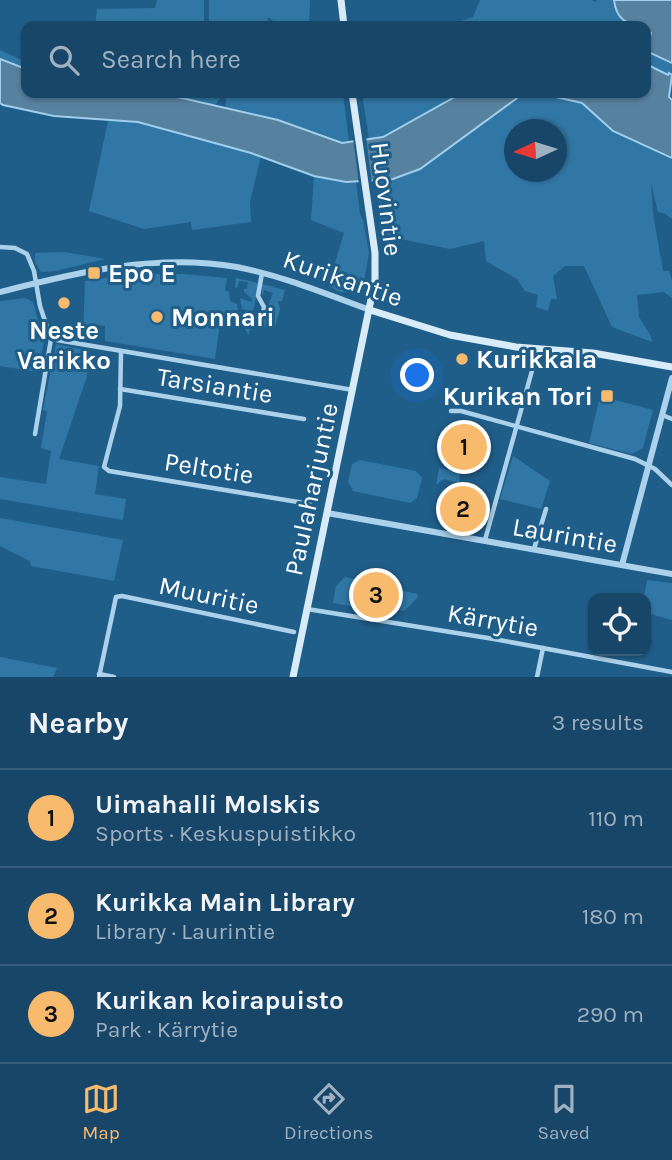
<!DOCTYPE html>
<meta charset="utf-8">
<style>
body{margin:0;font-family:Karla,sans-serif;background:#214d6e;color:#f1f3f6}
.controls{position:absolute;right:21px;bottom:21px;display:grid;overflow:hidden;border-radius:14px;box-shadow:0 2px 5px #0004}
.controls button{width:63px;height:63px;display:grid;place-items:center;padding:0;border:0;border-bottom:2px solid #365e7c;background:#184668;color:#f1f3f6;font:35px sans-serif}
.compass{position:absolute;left:504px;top:119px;width:63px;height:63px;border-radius:50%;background:#184668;box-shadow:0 2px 5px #0004;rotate:266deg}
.you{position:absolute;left:418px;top:376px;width:24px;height:24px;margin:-18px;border:5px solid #fff;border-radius:50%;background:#1a73e8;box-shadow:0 0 0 10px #1a73e833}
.badge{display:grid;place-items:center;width:46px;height:46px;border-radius:50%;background:#f8bb6d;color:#111;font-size:23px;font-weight:700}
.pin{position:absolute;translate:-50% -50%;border:4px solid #fff;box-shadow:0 2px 7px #0006}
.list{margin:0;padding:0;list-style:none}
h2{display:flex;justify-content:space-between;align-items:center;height:91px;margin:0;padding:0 28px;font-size:30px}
h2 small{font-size:23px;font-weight:400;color:#9fb1c0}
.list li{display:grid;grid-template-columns:46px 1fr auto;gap:21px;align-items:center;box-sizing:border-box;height:98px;padding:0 28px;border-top:2px solid #365e7c}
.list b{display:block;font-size:26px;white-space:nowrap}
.list p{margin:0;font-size:23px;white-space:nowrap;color:#9fb1c0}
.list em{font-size:23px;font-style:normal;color:#9fb1c0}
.icon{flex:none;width:38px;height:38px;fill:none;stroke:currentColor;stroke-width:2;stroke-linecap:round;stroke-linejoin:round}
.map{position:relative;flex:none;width:672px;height:677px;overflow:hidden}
.search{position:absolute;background:#184668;box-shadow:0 2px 5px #0004;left:21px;right:21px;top:21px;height:77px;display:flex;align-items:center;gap:18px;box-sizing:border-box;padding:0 24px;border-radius:14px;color:#9fb1c0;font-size:26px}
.sheet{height:385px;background:#184668}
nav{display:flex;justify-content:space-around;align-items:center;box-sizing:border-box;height:98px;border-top:2px solid #365e7c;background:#184668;font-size:19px;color:#9fb1c0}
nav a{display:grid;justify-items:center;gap:4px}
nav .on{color:#f8bb6d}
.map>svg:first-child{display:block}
</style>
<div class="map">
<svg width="672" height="677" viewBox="0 0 672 677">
<rect width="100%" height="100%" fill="#205e8a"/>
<g fill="#3177a5" fill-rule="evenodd">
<path d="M 157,0 L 204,0 L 204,26 L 95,26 L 97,9 L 155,8 Z"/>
<path d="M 209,0 L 310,0 L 309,26 L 280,26 L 268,17 L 267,26 L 209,26 Z"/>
<path d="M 480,0 L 592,0 L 594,2 L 597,0 L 672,0 L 672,75 L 669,73 L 668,76 L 646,64 L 646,26 L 445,26 L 473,17 Z"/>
<path d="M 0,50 L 26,62 L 26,69 L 0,59 Z"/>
<path d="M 160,93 L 343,93 L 349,142 L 342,143 L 278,120 L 225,108 L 226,103 L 225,94 L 222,95 L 215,106 Z"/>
<path d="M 362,93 L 462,93 L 383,137 L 369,139 Z"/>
<path d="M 528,93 L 551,94 L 582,103 L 613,131 L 672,158 L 672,219 L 664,213 L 658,212 L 651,183 L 653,214 L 663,271 L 669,271 L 672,281 L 672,298 L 664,292 L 637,295 L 639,317 L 651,336 L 652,342 L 612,327 L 584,266 L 565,266 L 553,276 L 557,299 L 551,299 L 548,311 L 536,307 L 538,295 L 525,291 L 517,279 L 486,261 L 484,241 L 450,249 L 381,235 L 377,180 L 393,179 L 420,169 L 496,112 ZM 514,130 L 556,130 L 556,172 L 514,172 Z"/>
<path d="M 108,121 L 138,122 L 261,156 L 250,202 L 251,222 L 192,230 L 191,222 L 144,229 L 89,211 Z"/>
<path d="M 314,176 L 346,182 L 356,182 L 360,214 L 363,220 L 369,253 L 362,293 L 340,292 L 328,286 L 344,233 L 311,220 Z"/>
<path d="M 64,252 L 105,259 L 56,271 L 41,272 L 35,262 L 35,253 Z"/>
<path d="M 132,274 L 183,274 L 227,278 L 225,290 L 229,292 L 230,301 L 237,304 L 238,312 L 246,313 L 247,310 L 242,309 L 240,298 L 251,302 L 252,299 L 244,292 L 244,289 L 247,289 L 248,282 L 239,281 L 238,287 L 235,288 L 236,278 L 259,283 L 252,316 L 263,319 L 273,293 L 264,290 L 262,297 L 262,284 L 285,290 L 282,301 L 278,301 L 280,309 L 275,327 L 261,325 L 251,328 L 248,335 L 243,324 L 231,329 L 227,328 L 221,315 L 215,359 L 105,341 L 105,326 L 93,324 L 89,338 L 83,338 L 85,281 Z"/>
<path d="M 26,298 L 33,302 L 44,341 L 38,372 L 0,366 L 0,301 Z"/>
<path d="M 56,344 L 89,351 L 87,376 L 59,459 L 99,466 L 95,494 L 126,499 L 123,520 L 0,499 L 0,477 L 46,484 L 51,451 L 41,448 L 47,411 L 43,410 Z"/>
<path d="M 600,396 L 653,410 L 643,448 L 632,454 L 589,443 Z"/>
<path d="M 513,456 L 550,481 L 541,509 L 500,499 Z"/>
<path d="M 360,460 L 416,471 L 422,478 L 417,498 L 410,503 L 353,491 L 348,482 L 352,464 Z"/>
<path d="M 439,468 L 455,471 L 460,475 L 459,483 L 444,479 L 436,485 Z"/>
<path d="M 0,518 L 123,540 L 114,581 L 31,566 L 30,561 L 0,546 Z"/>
<path d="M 345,577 L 417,594 L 418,597 L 404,611 L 394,609 L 391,614 L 333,603 L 336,586 Z"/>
<path d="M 647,580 L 672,583 L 672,620 L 647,613 L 648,605 L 644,597 Z"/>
<path d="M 0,657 L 57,668 L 53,677 L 0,677 Z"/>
</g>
<g fill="#56819f" stroke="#a0ceec" stroke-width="2">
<path d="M 614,0 L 672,0 L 672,63 L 646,51 L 651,33 L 646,31 L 646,26 C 627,26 616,19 614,0 Z"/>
<path d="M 0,59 L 26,69 L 26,93 L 160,93 L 278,120 L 342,143 L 383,137 L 462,93 L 524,93 L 420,169 L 393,179 L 346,182 L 314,176 L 251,153 L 138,122 L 54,116 L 3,105 L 0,103 Z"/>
<path d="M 646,64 L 668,75 L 669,73 L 672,75 L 669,97 L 672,100 L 672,158 L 613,131 L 582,103 L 538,93 L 646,93 Z"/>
</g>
<path fill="#205e8a" d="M 366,136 L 372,184 L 359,185 L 353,138 Z"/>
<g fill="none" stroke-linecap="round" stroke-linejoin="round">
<g stroke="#acd2eb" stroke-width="4.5">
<path d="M 0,247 L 15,248 L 27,254 L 34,271 L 40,306 L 51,339 L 35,434"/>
<path d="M 262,318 L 264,307 L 258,296 L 262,273"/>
<path d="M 51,339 L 353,390"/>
<path d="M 121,352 L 120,406 L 104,467 L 109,471 L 310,504"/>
<path d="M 120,389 L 304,419"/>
<path d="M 451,411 L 461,411 L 635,459 L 655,469 L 672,485"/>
<path d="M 662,415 L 672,419"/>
<path d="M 485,540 L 538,349"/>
<path d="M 534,549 L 546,509"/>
<path d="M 307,609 L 494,639 L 672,672"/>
<path d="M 99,674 L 114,677"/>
<path d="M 99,677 L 116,597 L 122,596 L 294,632"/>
<path d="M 537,677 L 543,648"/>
</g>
<g stroke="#acd2eb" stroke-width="6">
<path d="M 0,292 C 78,272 157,253 237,267 C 283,276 326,294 370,310"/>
<path d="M 327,513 L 672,574"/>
<path d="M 622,565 L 672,378"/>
</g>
<g stroke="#d8ebf8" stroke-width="7">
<path d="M 341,0 L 344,26"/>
<path d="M 370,310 L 450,335 L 516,347 L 593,353 L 672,367"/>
<path d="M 293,677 L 375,280 L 375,253 L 352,93"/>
</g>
</g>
<g fill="#f8bb6d" stroke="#205e8a" stroke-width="2.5">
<rect x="87" y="266" width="14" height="14" rx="3.5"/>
<circle cx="64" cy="303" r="7"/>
<circle cx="157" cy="317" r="7"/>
<circle cx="462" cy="359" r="7"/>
<rect x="600" y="389" width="14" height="14" rx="3.5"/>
</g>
<g text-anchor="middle" stroke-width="6" stroke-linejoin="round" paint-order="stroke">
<g font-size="26" fill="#fff" stroke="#205e8a">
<text transform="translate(387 199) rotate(83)" y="9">Huovintie</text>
<text transform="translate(343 278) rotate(19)" y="9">Kurikantie</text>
<text transform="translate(215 385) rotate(9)" y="9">Tarsiantie</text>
<text transform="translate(209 468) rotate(9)" y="9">Peltotie</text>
<text transform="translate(311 489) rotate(-78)" y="9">Paulaharjuntie</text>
<text transform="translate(565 535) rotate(10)" y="9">Laurintie</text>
<text transform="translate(209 595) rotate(12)" y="9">Muuritie</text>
<text transform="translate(493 620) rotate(10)" y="9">Kärrytie</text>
</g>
<g font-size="26" font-weight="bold" fill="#fff" stroke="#205e8a" text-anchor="start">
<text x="108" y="282">Epo E</text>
<text x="171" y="326">Monnari</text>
<text x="64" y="339" text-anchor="middle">Neste<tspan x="64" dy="30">Varikko</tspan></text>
<text x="476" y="368">Kurikkala</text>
<text x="593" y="405" text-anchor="end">Kurikan Tori</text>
</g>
</g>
</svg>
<div class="controls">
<button><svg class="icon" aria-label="locate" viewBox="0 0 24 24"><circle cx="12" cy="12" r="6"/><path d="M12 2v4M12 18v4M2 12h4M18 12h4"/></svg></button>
</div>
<svg class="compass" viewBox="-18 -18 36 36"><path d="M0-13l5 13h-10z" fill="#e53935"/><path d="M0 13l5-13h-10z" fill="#9fb1c0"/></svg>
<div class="you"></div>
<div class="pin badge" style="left:464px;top:447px">1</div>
<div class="pin badge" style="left:463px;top:509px">2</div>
<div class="pin badge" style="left:376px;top:595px">3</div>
<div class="search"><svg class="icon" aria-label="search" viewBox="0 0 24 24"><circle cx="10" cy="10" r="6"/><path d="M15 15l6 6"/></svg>Search here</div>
</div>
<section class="sheet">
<h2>Nearby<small>3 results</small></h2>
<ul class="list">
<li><span class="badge">1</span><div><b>Uimahalli Molskis</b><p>Sports · Keskuspuistikko</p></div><em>110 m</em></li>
<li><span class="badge">2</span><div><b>Kurikka Main Library</b><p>Library · Laurintie</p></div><em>180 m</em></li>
<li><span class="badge">3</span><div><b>Kurikan koirapuisto</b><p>Park · Kärrytie</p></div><em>290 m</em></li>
</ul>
</section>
<nav>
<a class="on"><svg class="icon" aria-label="map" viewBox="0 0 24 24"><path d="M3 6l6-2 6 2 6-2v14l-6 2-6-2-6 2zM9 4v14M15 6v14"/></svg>Map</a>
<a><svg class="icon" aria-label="directions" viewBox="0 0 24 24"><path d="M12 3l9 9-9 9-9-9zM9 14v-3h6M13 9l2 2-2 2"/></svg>Directions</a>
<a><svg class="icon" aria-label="saved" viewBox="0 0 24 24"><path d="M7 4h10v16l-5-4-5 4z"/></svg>Saved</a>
</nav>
